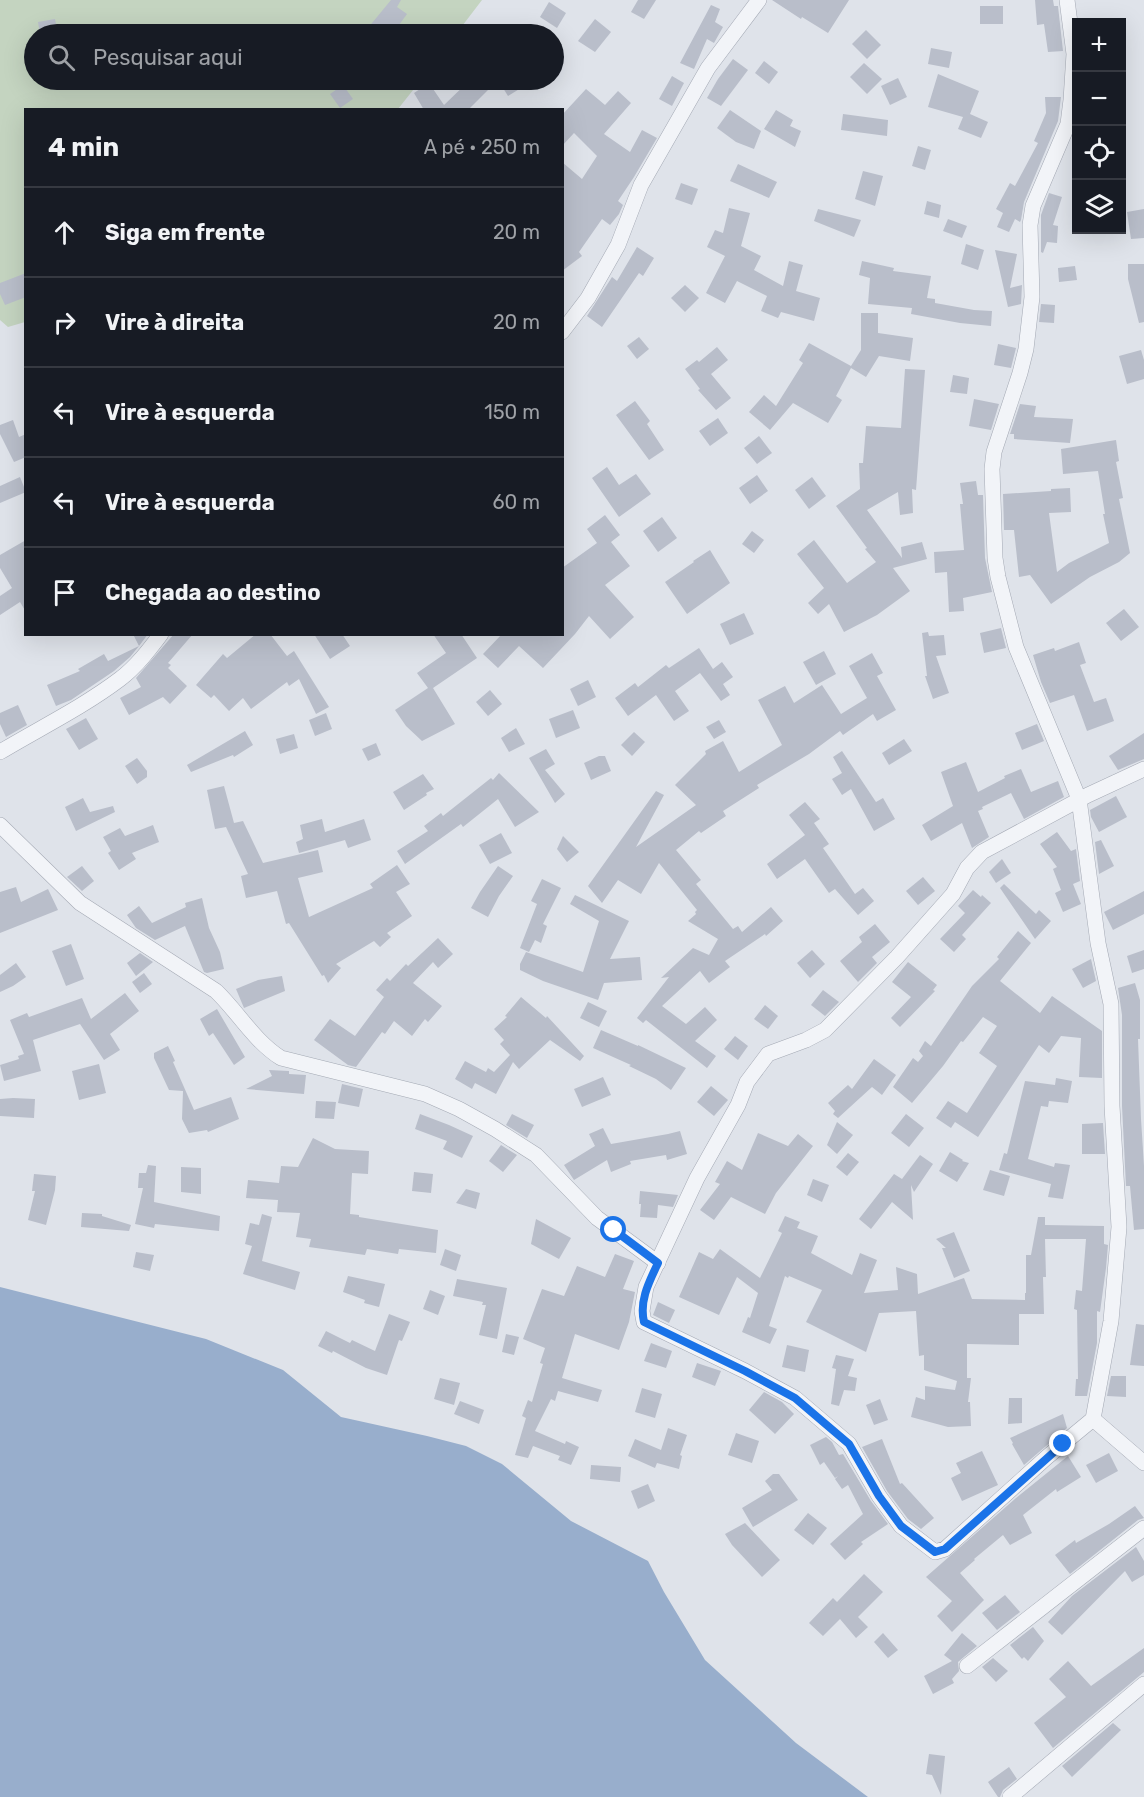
<!DOCTYPE html>
<html lang="pt">
<meta charset="utf-8">
<style>
body{margin:0;font-family:Rubik,sans-serif;background:#20242c;color:#f1f3f6}
.controls{position:absolute;right:18px;top:18px;display:grid;overflow:hidden;border-radius:0px;box-shadow:0 6px 24px #0002}
.controls button{width:54px;height:54px;display:grid;place-items:center;padding:0;border:0;border-bottom:2px solid #363941;background:#171b24;color:#f1f3f6;font:30px sans-serif}
.stop{position:absolute;width:18px;height:18px;margin:-14px;border:4px solid #1a73e8;border-radius:50%;background:#fff}
.stop.end{background:#1a73e8;border-color:#fff;box-shadow:0 2px 6px #0008}
.list{margin:0;padding:0;list-style:none}
h2{display:flex;justify-content:space-between;align-items:center;height:78px;margin:0;padding:0 24px;font-size:26px}
h2 small{font-size:20px;font-weight:400;color:#9ea1a6}
.list li{display:grid;grid-template-columns:39px 1fr auto;gap:18px;align-items:center;box-sizing:border-box;height:90px;padding:0 24px;border-top:2px solid #363941}
.list b{display:block;font-size:22px;white-space:nowrap}
.list em{font-size:20px;font-style:normal;color:#9ea1a6}
.icon{flex:none;width:33px;height:33px;fill:none;stroke:currentColor;stroke-width:2;stroke-linecap:round;stroke-linejoin:round}
.map{position:relative;flex:none;width:1144px;height:1797px;overflow:hidden}
.search{position:absolute;background:#171b24;box-shadow:0 6px 24px #0002;left:24px;top:24px;width:540px;height:66px;display:flex;align-items:center;gap:15px;box-sizing:border-box;padding:0 21px;border-radius:33px;color:#9ea1a6;font-size:22px}
.panel{position:absolute;background:#171b24;box-shadow:0 6px 24px #0002;left:24px;top:108px;width:540px;height:528px;border-radius:0px}
.map>svg:first-child{display:block}
</style>
<div class="map">
<svg width="1144" height="1797" viewBox="0 0 1144 1797">
<rect width="100%" height="100%" fill="#dfe3ea"/>
<path fill="#c4d4c0" d="M 0,0 L 482,0 L 456,34 L 34,34 L 34,80 L 421,80 L 398,109 L 26,110 L 25,322 L 8,327 L 0,320 Z"/>
<path fill="#98aecc" d="M 0,1287 L 206,1339 L 283,1370 L 341,1417 L 427,1436 L 466,1446 L 502,1464 L 571,1521 L 648,1561 L 664,1592 L 705,1660 L 796,1743 L 868,1797 L 0,1797 Z"/>
<g fill="#b9beca">
<path d="M 391,0 L 401,0 L 397,7 L 407,14 L 396,29 L 389,24 L 383,34 L 363,34 Z"/>
<path d="M 638,0 L 656,0 L 644,19 L 631,12 Z"/>
<path d="M 772,0 L 849,0 L 828,33 L 802,17 L 801,19 Z"/>
<path d="M 1035,0 L 1053,0 L 1054,6 L 1058,6 L 1063,51 L 1048,52 L 1044,24 L 1037,25 Z"/>
<path d="M 549,2 L 566,13 L 557,28 L 540,17 Z"/>
<path d="M 711,5 L 720,9 L 715,22 L 723,27 L 714,43 L 707,39 L 694,69 L 680,63 Z"/>
<rect x="980" y="6" width="23" height="18"/>
<path d="M 55,19 L 58,34 L 40,34 L 38,22 Z"/>
<path d="M 595,19 L 611,32 L 595,52 L 578,41 Z"/>
<path d="M 866,30 L 881,45 L 867,59 L 852,44 Z"/>
<path d="M 931,48 L 952,52 L 949,68 L 928,64 Z"/>
<path d="M 733,59 L 748,70 L 721,106 L 707,98 L 718,79 Z"/>
<path d="M 764,61 L 778,72 L 769,84 L 755,73 Z"/>
<path d="M 864,63 L 882,79 L 867,94 L 850,77 Z"/>
<path d="M 938,74 L 979,91 L 970,114 L 988,122 L 981,138 L 958,129 L 963,117 L 928,107 Z"/>
<path d="M 672,76 L 684,83 L 672,106 L 659,99 Z"/>
<path d="M 898,78 L 907,97 L 890,105 L 881,86 Z"/>
<path d="M 470,80 L 534,80 L 508,96 L 498,80 L 468,110 L 424,110 L 414,93 L 429,83 L 444,105 Z"/>
<path d="M 343,85 L 353,99 L 340,108 L 330,94 Z"/>
<path d="M 586,89 L 605,105 L 618,91 L 631,103 L 604,134 L 630,152 L 642,130 L 657,138 L 634,177 L 618,201 L 623,205 L 619,214 L 610,225 L 602,219 L 579,252 L 582,256 L 562,271 L 562,162 L 582,179 L 597,156 L 574,133 L 562,146 L 562,115 Z"/>
<path d="M 1045,97 L 1061,97 L 1058,121 L 1024,202 L 1021,220 L 1020,222 L 1015,219 L 1009,232 L 997,227 L 1003,213 L 996,209 L 1010,183 L 1015,186 L 1038,143 L 1034,141 L 1046,113 Z"/>
<path d="M 730,110 L 761,131 L 754,149 L 736,142 L 717,128 Z"/>
<path d="M 776,110 L 793,120 L 790,126 L 801,131 L 795,147 L 764,129 Z"/>
<path d="M 843,114 L 888,120 L 887,136 L 841,130 Z"/>
<path d="M 918,146 L 931,150 L 925,170 L 912,166 Z"/>
<path d="M 738,164 L 777,182 L 769,198 L 730,181 Z"/>
<path d="M 863,171 L 883,176 L 875,206 L 855,199 Z"/>
<path d="M 681,183 L 698,189 L 692,205 L 675,199 Z"/>
<path d="M 1049,193 L 1062,197 L 1053,225 L 1058,226 L 1057,243 L 1047,242 L 1043,253 L 1041,252 L 1041,215 Z"/>
<path d="M 927,201 L 941,205 L 939,218 L 924,214 Z"/>
<path d="M 729,208 L 750,213 L 741,246 L 761,256 L 754,270 L 783,286 L 789,261 L 803,265 L 796,291 L 820,298 L 814,321 L 781,312 L 778,318 L 761,311 L 767,296 L 737,281 L 725,303 L 706,293 L 725,256 L 707,247 L 715,230 L 723,233 Z"/>
<path d="M 818,209 L 861,220 L 854,237 L 814,221 Z"/>
<path d="M 1144,209 L 1144,238 L 1131,239 L 1127,212 Z"/>
<path d="M 948,219 L 967,226 L 962,238 L 943,231 Z"/>
<path d="M 966,244 L 984,250 L 978,270 L 961,264 Z"/>
<path d="M 637,247 L 654,258 L 643,276 L 639,273 L 602,327 L 587,316 L 612,277 L 617,281 Z"/>
<path d="M 995,250 L 1017,254 L 1010,288 L 1022,285 L 1021,304 L 1008,307 Z"/>
<path d="M 862,261 L 894,268 L 893,271 L 931,276 L 927,298 L 935,299 L 935,303 L 974,310 L 992,311 L 991,326 L 960,323 L 911,314 L 912,308 L 868,304 L 870,278 L 859,275 Z"/>
<path d="M 1128,264 L 1144,264 L 1144,322 L 1139,323 L 1128,279 Z"/>
<path d="M 1075,266 L 1077,280 L 1059,282 L 1058,268 Z"/>
<path d="M 26,273 L 26,297 L 5,305 L 0,294 L 0,283 Z"/>
<path d="M 685,285 L 699,298 L 685,312 L 671,298 Z"/>
<path d="M 1041,304 L 1055,305 L 1054,323 L 1039,322 Z"/>
<path d="M 861,313 L 878,313 L 878,333 L 913,338 L 910,361 L 879,356 L 866,377 L 851,368 L 836,396 L 842,400 L 828,423 L 793,403 L 770,430 L 749,412 L 764,395 L 776,406 L 803,363 L 799,360 L 809,343 L 851,366 L 861,350 Z"/>
<path d="M 639,337 L 649,349 L 637,359 L 627,346 Z"/>
<path d="M 998,344 L 1016,348 L 1011,368 L 994,365 Z"/>
<path d="M 717,347 L 728,360 L 711,374 L 731,398 L 716,410 L 698,390 L 700,389 L 685,369 L 697,360 L 699,362 Z"/>
<path d="M 1141,350 L 1144,360 L 1144,379 L 1127,384 L 1119,356 Z"/>
<path d="M 905,369 L 925,370 L 916,490 L 912,489 L 913,513 L 900,515 L 898,492 L 867,510 L 902,558 L 901,547 L 922,542 L 927,559 L 893,568 L 910,591 L 877,615 L 844,632 L 829,604 L 818,614 L 808,603 L 824,588 L 797,554 L 814,540 L 847,583 L 876,562 L 865,549 L 867,548 L 836,506 L 860,489 L 859,463 L 863,463 L 866,426 L 901,428 Z"/>
<path d="M 953,375 L 969,378 L 967,394 L 950,392 Z"/>
<path d="M 974,399 L 999,404 L 991,430 L 969,426 Z"/>
<path d="M 635,401 L 650,421 L 647,424 L 664,450 L 649,460 L 616,415 Z"/>
<path d="M 1020,404 L 1036,406 L 1034,417 L 1073,419 L 1070,443 L 1014,439 L 1014,434 L 1010,434 Z"/>
<path d="M 718,418 L 728,433 L 710,446 L 699,431 Z"/>
<path d="M 13,420 L 19,437 L 26,434 L 26,457 L 14,462 L 0,434 L 0,425 Z"/>
<path d="M 759,436 L 772,453 L 757,464 L 744,448 Z"/>
<path d="M 1116,440 L 1119,461 L 1116,462 L 1123,498 L 1119,499 L 1130,553 L 1119,562 L 1090,577 L 1051,604 L 1030,575 L 1019,577 L 1014,530 L 1004,530 L 1003,494 L 1051,491 L 1051,489 L 1070,488 L 1071,512 L 1049,513 L 1057,572 L 1069,563 L 1109,543 L 1103,514 L 1105,514 L 1098,471 L 1063,474 L 1061,449 Z"/>
<path d="M 607,467 L 619,485 L 636,474 L 651,494 L 619,517 L 592,478 Z"/>
<path d="M 757,475 L 768,491 L 750,504 L 739,488 Z"/>
<path d="M 20,477 L 26,492 L 0,503 L 0,486 Z"/>
<path d="M 812,477 L 826,496 L 809,509 L 795,490 Z"/>
<path d="M 976,481 L 978,495 L 983,495 L 985,558 L 992,592 L 963,598 L 964,611 L 949,612 L 947,572 L 935,573 L 934,552 L 964,550 L 960,504 L 963,504 L 960,483 Z"/>
<path d="M 605,515 L 620,535 L 611,542 L 630,566 L 605,585 L 634,617 L 610,639 L 589,616 L 575,634 L 543,668 L 519,646 L 498,668 L 483,654 L 502,634 L 562,634 L 562,568 L 597,543 L 587,529 Z"/>
<path d="M 662,517 L 677,538 L 658,552 L 643,531 Z"/>
<path d="M 752,531 L 764,540 L 754,553 L 742,544 Z"/>
<path d="M 26,540 L 26,612 L 20,602 L 0,615 L 0,596 L 12,588 L 0,568 L 0,555 Z"/>
<path d="M 710,550 L 730,583 L 687,614 L 665,582 L 694,562 L 693,561 Z"/>
<path d="M 1124,609 L 1139,627 L 1121,641 L 1106,623 Z"/>
<path d="M 744,613 L 754,634 L 730,645 L 720,624 Z"/>
<path d="M 1001,628 L 1006,648 L 984,653 L 980,633 Z"/>
<path d="M 928,632 L 929,636 L 944,635 L 946,655 L 936,656 L 949,693 L 933,699 L 925,676 L 927,676 L 922,633 Z"/>
<path d="M 133,634 L 148,634 L 139,646 L 130,657 L 114,671 L 71,700 L 56,706 L 47,685 L 80,671 L 78,669 L 104,654 L 108,661 L 139,646 Z"/>
<path d="M 174,634 L 193,634 L 168,663 L 171,665 L 168,668 L 187,686 L 170,704 L 163,697 L 129,715 L 120,698 L 141,687 L 136,678 Z"/>
<path d="M 256,634 L 270,634 L 287,656 L 294,651 L 329,707 L 316,714 L 299,679 L 289,686 L 287,682 L 251,709 L 243,698 L 229,711 L 214,695 L 211,698 L 196,685 L 223,654 L 227,658 Z"/>
<path d="M 314,634 L 342,634 L 350,646 L 330,659 Z"/>
<path d="M 433,634 L 461,634 L 477,658 L 433,688 L 455,724 L 422,741 L 406,726 L 395,710 L 428,688 L 417,673 L 446,653 Z"/>
<path d="M 1079,642 L 1086,663 L 1080,665 L 1094,702 L 1106,698 L 1114,721 L 1087,731 L 1074,695 L 1050,703 L 1041,682 L 1033,655 L 1054,648 L 1055,651 Z"/>
<path d="M 699,648 L 713,669 L 722,662 L 733,677 L 723,684 L 730,695 L 721,701 L 700,673 L 675,691 L 689,711 L 674,721 L 656,695 L 628,716 L 615,698 L 635,683 L 638,687 L 666,665 L 669,668 Z"/>
<path d="M 824,651 L 836,674 L 816,685 L 803,662 Z"/>
<path d="M 872,653 L 883,673 L 877,676 L 896,710 L 877,721 L 873,714 L 843,735 L 840,731 L 809,754 L 757,785 L 759,788 L 723,811 L 726,816 L 701,833 L 699,831 L 676,850 L 701,880 L 696,884 L 733,929 L 738,926 L 742,932 L 771,907 L 783,921 L 766,936 L 765,934 L 725,961 L 730,967 L 709,983 L 700,971 L 662,1006 L 686,1024 L 705,1007 L 717,1020 L 695,1041 L 716,1056 L 707,1068 L 646,1020 L 643,1023 L 637,1018 L 669,977 L 661,978 L 693,948 L 709,955 L 718,939 L 688,921 L 696,914 L 695,912 L 697,910 L 659,863 L 641,894 L 618,880 L 602,903 L 588,886 L 656,791 L 664,795 L 636,847 L 696,805 L 675,785 L 706,754 L 705,751 L 723,741 L 739,772 L 782,745 L 758,700 L 785,686 L 794,703 L 822,685 L 841,714 L 867,698 L 849,666 Z"/>
<path d="M 588,680 L 596,697 L 578,706 L 570,689 Z"/>
<path d="M 490,690 L 502,704 L 488,716 L 476,702 Z"/>
<path d="M 18,705 L 27,725 L 6,737 L 0,724 L 0,713 Z"/>
<path d="M 573,710 L 580,728 L 556,738 L 549,719 Z"/>
<path d="M 326,713 L 332,729 L 315,736 L 309,720 Z"/>
<path d="M 86,718 L 98,739 L 79,750 L 66,729 Z"/>
<path d="M 719,720 L 726,732 L 714,739 L 706,727 Z"/>
<path d="M 1037,724 L 1044,741 L 1022,750 L 1015,733 Z"/>
<path d="M 516,728 L 525,744 L 509,752 L 501,738 Z"/>
<path d="M 245,731 L 253,745 L 234,757 L 233,755 L 191,772 L 187,765 Z"/>
<path d="M 634,732 L 645,742 L 632,756 L 621,745 Z"/>
<path d="M 1144,733 L 1144,759 L 1118,770 L 1109,756 Z"/>
<path d="M 294,734 L 298,748 L 280,754 L 276,739 Z"/>
<path d="M 904,739 L 912,751 L 889,765 L 882,753 Z"/>
<path d="M 376,743 L 381,755 L 368,761 L 362,749 Z"/>
<path d="M 546,749 L 555,764 L 545,770 L 565,794 L 555,803 L 529,758 Z"/>
<path d="M 842,751 L 876,802 L 883,798 L 895,819 L 874,831 L 851,789 L 842,795 L 832,779 L 842,773 L 833,757 Z"/>
<path d="M 599,756 L 605,756 L 611,771 L 591,780 L 584,763 Z"/>
<path d="M 137,758 L 147,771 L 147,777 L 137,784 L 125,766 Z"/>
<path d="M 966,762 L 978,792 L 1005,778 L 1004,776 L 1021,769 L 1031,792 L 1058,781 L 1064,797 L 1024,819 L 1011,793 L 982,807 L 983,809 L 978,811 L 989,837 L 972,848 L 962,823 L 931,841 L 922,825 L 953,806 L 941,772 Z"/>
<path d="M 499,773 L 539,812 L 515,827 L 498,799 L 463,827 L 461,824 L 405,864 L 397,851 L 428,831 L 424,826 L 441,813 L 443,816 L 491,778 L 493,780 Z"/>
<path d="M 423,774 L 434,789 L 426,793 L 427,795 L 404,810 L 393,792 Z"/>
<path d="M 224,786 L 234,823 L 243,821 L 263,863 L 318,850 L 323,872 L 298,878 L 309,917 L 373,888 L 370,884 L 397,865 L 410,884 L 396,892 L 412,916 L 387,933 L 391,937 L 380,947 L 374,941 L 336,964 L 341,968 L 328,983 L 324,975 L 322,976 L 289,923 L 286,924 L 277,891 L 246,898 L 241,876 L 248,874 L 226,827 L 215,829 L 207,790 Z"/>
<path d="M 1116,796 L 1127,817 L 1099,832 L 1091,817 L 1090,810 Z"/>
<path d="M 83,798 L 90,812 L 113,806 L 115,812 L 76,831 L 65,807 Z"/>
<path d="M 805,802 L 820,819 L 814,823 L 829,844 L 823,848 L 855,894 L 863,888 L 874,901 L 858,915 L 835,889 L 829,893 L 805,859 L 777,879 L 767,864 L 805,835 L 789,815 Z"/>
<path d="M 322,819 L 325,832 L 364,819 L 371,840 L 348,848 L 345,840 L 299,853 L 296,842 L 303,839 L 300,825 Z"/>
<path d="M 153,825 L 159,842 L 132,853 L 136,859 L 119,870 L 108,853 L 111,851 L 103,837 L 120,828 L 125,836 Z"/>
<path d="M 1057,832 L 1071,851 L 1076,849 L 1080,881 L 1073,884 L 1081,904 L 1063,912 L 1055,893 L 1061,890 L 1053,869 L 1057,867 L 1040,844 Z"/>
<path d="M 501,833 L 512,853 L 490,864 L 479,845 Z"/>
<path d="M 563,836 L 579,852 L 567,862 L 557,849 Z"/>
<path d="M 1101,840 L 1114,866 L 1099,874 L 1095,842 Z"/>
<path d="M 1002,859 L 1011,873 L 996,883 L 989,872 Z"/>
<path d="M 82,866 L 94,881 L 82,891 L 67,877 Z"/>
<path d="M 498,866 L 513,876 L 499,896 L 488,917 L 471,908 L 480,892 Z"/>
<path d="M 923,877 L 935,891 L 918,905 L 906,891 Z"/>
<path d="M 542,879 L 561,888 L 543,924 L 547,926 L 541,943 L 535,940 L 529,952 L 520,948 L 537,904 L 531,901 Z"/>
<path d="M 1004,884 L 1036,914 L 1039,910 L 1051,921 L 1035,939 L 1000,888 Z"/>
<path d="M 16,887 L 21,902 L 48,889 L 58,910 L 0,933 L 0,892 Z"/>
<path d="M 973,890 L 981,897 L 982,895 L 991,903 L 962,935 L 966,939 L 954,952 L 940,939 L 965,913 L 958,906 Z"/>
<path d="M 1144,891 L 1144,914 L 1113,930 L 1104,912 Z"/>
<path d="M 575,895 L 629,921 L 610,959 L 640,957 L 642,980 L 604,983 L 598,1000 L 543,981 L 520,970 L 520,964 L 526,952 L 583,972 L 599,921 L 570,904 Z"/>
<path d="M 202,898 L 209,928 L 220,952 L 224,969 L 207,973 L 204,972 L 185,926 L 155,940 L 136,928 L 127,915 L 139,906 L 152,923 L 186,907 L 185,903 Z"/>
<path d="M 875,924 L 890,942 L 872,957 L 877,963 L 858,982 L 840,961 L 862,942 L 859,937 Z"/>
<path d="M 1018,931 L 1031,943 L 1000,981 L 1040,1013 L 1052,996 L 1102,1031 L 1102,1078 L 1079,1077 L 1081,1038 L 1061,1036 L 1049,1053 L 1039,1045 L 978,1137 L 955,1122 L 951,1128 L 936,1118 L 948,1101 L 967,1113 L 997,1066 L 979,1053 L 997,1026 L 983,1017 L 963,1042 L 961,1041 L 943,1066 L 912,1103 L 893,1087 L 913,1058 L 918,1062 L 923,1056 L 919,1051 L 925,1041 L 931,1046 L 972,986 L 999,959 L 997,957 Z"/>
<path d="M 438,938 L 453,954 L 438,968 L 433,962 L 413,983 L 442,1006 L 428,1022 L 425,1019 L 412,1036 L 394,1021 L 385,1034 L 382,1032 L 356,1067 L 348,1065 L 314,1040 L 330,1019 L 355,1036 L 384,997 L 376,990 L 387,978 L 390,981 L 406,964 L 408,966 Z"/>
<path d="M 71,944 L 84,979 L 66,986 L 52,951 Z"/>
<path d="M 812,950 L 825,964 L 810,978 L 797,963 Z"/>
<path d="M 1144,950 L 1144,969 L 1132,973 L 1127,956 Z"/>
<path d="M 140,953 L 153,962 L 136,976 L 127,963 Z"/>
<path d="M 1091,959 L 1096,981 L 1083,988 L 1072,969 Z"/>
<path d="M 908,962 L 937,985 L 933,990 L 935,991 L 900,1027 L 891,1018 L 911,997 L 892,982 Z"/>
<path d="M 16,963 L 26,977 L 13,986 L 0,992 L 0,975 Z"/>
<path d="M 144,973 L 152,984 L 140,993 L 132,982 Z"/>
<path d="M 282,976 L 285,991 L 244,1008 L 236,989 L 258,980 Z"/>
<path d="M 1135,983 L 1140,1000 L 1140,1039 L 1138,1039 L 1141,1119 L 1144,1166 L 1144,1229 L 1134,1230 L 1130,1186 L 1126,1186 L 1122,1106 L 1122,1015 L 1118,988 Z"/>
<path d="M 823,990 L 839,1002 L 825,1016 L 811,1005 Z"/>
<path d="M 125,993 L 139,1011 L 110,1034 L 120,1050 L 104,1060 L 80,1024 L 33,1040 L 41,1071 L 4,1081 L 0,1065 L 19,1059 L 18,1056 L 24,1054 L 10,1020 L 27,1013 L 29,1017 L 82,998 L 91,1019 Z"/>
<path d="M 521,997 L 546,1018 L 547,1016 L 584,1056 L 580,1061 L 550,1040 L 519,1069 L 513,1062 L 496,1094 L 475,1083 L 472,1089 L 455,1079 L 465,1061 L 486,1072 L 488,1068 L 494,1072 L 510,1055 L 500,1044 L 504,1040 L 494,1029 L 507,1017 L 505,1016 Z"/>
<path d="M 588,1002 L 607,1011 L 599,1027 L 580,1018 Z"/>
<path d="M 765,1005 L 778,1016 L 768,1029 L 754,1019 Z"/>
<path d="M 217,1009 L 245,1057 L 234,1065 L 213,1033 L 209,1036 L 200,1019 Z"/>
<path d="M 601,1030 L 638,1046 L 638,1045 L 686,1068 L 671,1090 L 656,1079 L 629,1066 L 631,1065 L 593,1048 Z"/>
<path d="M 735,1036 L 748,1046 L 738,1060 L 724,1049 Z"/>
<path d="M 168,1046 L 175,1061 L 173,1062 L 194,1110 L 231,1097 L 239,1119 L 208,1132 L 207,1130 L 189,1133 L 182,1119 L 183,1091 L 169,1090 L 154,1058 L 154,1053 Z"/>
<path d="M 874,1059 L 896,1075 L 882,1095 L 872,1087 L 838,1118 L 833,1114 L 835,1111 L 828,1103 L 848,1085 L 852,1089 Z"/>
<path d="M 99,1064 L 106,1093 L 79,1100 L 72,1071 Z"/>
<path d="M 269,1070 L 289,1071 L 289,1074 L 306,1075 L 304,1094 L 246,1089 L 272,1076 Z"/>
<path d="M 603,1077 L 611,1095 L 582,1107 L 574,1089 Z"/>
<path d="M 1056,1078 L 1072,1081 L 1068,1103 L 1049,1101 L 1048,1107 L 1041,1106 L 1028,1159 L 1054,1167 L 1055,1163 L 1070,1165 L 1063,1199 L 1048,1197 L 1051,1184 L 999,1170 L 1004,1153 L 1007,1154 L 1025,1081 L 1055,1085 Z"/>
<path d="M 342,1084 L 363,1089 L 359,1107 L 338,1103 Z"/>
<path d="M 711,1086 L 728,1100 L 714,1116 L 697,1102 Z"/>
<path d="M 13,1098 L 35,1099 L 34,1118 L 0,1116 L 0,1099 Z"/>
<path d="M 316,1101 L 336,1102 L 334,1119 L 315,1118 Z"/>
<path d="M 420,1114 L 449,1125 L 473,1136 L 462,1158 L 443,1149 L 447,1141 L 415,1129 Z"/>
<path d="M 512,1114 L 534,1125 L 527,1138 L 506,1125 Z"/>
<path d="M 906,1114 L 924,1128 L 909,1147 L 891,1133 Z"/>
<path d="M 837,1122 L 853,1135 L 837,1154 L 827,1145 Z"/>
<path d="M 1103,1123 L 1105,1154 L 1082,1154 L 1082,1124 Z"/>
<path d="M 603,1128 L 611,1144 L 668,1134 L 680,1131 L 687,1154 L 667,1160 L 666,1155 L 630,1161 L 631,1164 L 611,1172 L 607,1160 L 574,1180 L 564,1165 L 595,1146 L 589,1134 Z"/>
<path d="M 758,1133 L 788,1146 L 798,1134 L 813,1146 L 776,1193 L 765,1214 L 731,1197 L 714,1220 L 700,1210 L 720,1184 L 715,1182 L 727,1161 L 742,1170 Z"/>
<path d="M 313,1138 L 335,1149 L 369,1151 L 368,1174 L 352,1173 L 350,1214 L 359,1215 L 359,1217 L 438,1230 L 436,1253 L 399,1249 L 398,1254 L 367,1249 L 365,1255 L 309,1247 L 311,1239 L 296,1237 L 300,1213 L 277,1212 L 278,1200 L 246,1198 L 248,1180 L 279,1183 L 281,1166 L 298,1167 Z"/>
<path d="M 501,1145 L 517,1155 L 503,1172 L 489,1161 Z"/>
<path d="M 950,1152 L 963,1160 L 962,1161 L 969,1163 L 957,1182 L 939,1171 Z"/>
<path d="M 848,1153 L 859,1162 L 847,1176 L 836,1167 Z"/>
<path d="M 920,1155 L 933,1164 L 914,1192 L 911,1185 L 913,1220 L 892,1202 L 871,1229 L 859,1219 L 894,1174 L 902,1179 Z"/>
<path d="M 148,1165 L 156,1166 L 154,1202 L 220,1216 L 219,1231 L 155,1224 L 154,1228 L 135,1224 L 143,1188 L 138,1188 L 139,1173 L 146,1173 Z"/>
<path d="M 181,1167 L 201,1168 L 201,1194 L 181,1192 Z"/>
<path d="M 990,1170 L 1010,1176 L 1004,1196 L 983,1190 Z"/>
<path d="M 414,1172 L 433,1174 L 431,1193 L 412,1191 Z"/>
<path d="M 34,1174 L 56,1176 L 55,1190 L 46,1225 L 28,1220 L 35,1191 L 32,1191 Z"/>
<path d="M 813,1179 L 829,1185 L 822,1202 L 807,1195 Z"/>
<path d="M 466,1189 L 480,1193 L 476,1209 L 456,1203 Z"/>
<path d="M 640,1191 L 678,1195 L 673,1207 L 658,1205 L 657,1218 L 640,1217 L 641,1204 L 639,1204 Z"/>
<path d="M 82,1213 L 102,1214 L 102,1216 L 131,1225 L 129,1231 L 81,1227 Z"/>
<path d="M 262,1214 L 272,1217 L 262,1261 L 300,1272 L 295,1290 L 243,1274 L 252,1246 L 245,1244 L 250,1223 L 259,1225 Z"/>
<path d="M 785,1216 L 800,1222 L 797,1228 L 818,1236 L 811,1253 L 852,1275 L 860,1253 L 877,1260 L 864,1293 L 898,1290 L 896,1267 L 917,1274 L 918,1294 L 964,1278 L 972,1299 L 1025,1300 L 1025,1293 L 1026,1293 L 1026,1255 L 1031,1255 L 1038,1217 L 1045,1217 L 1045,1225 L 1104,1226 L 1104,1244 L 1108,1245 L 1106,1268 L 1100,1312 L 1097,1311 L 1097,1343 L 1087,1396 L 1075,1396 L 1076,1379 L 1078,1379 L 1077,1310 L 1074,1309 L 1076,1290 L 1082,1291 L 1086,1239 L 1045,1239 L 1046,1277 L 1043,1277 L 1044,1314 L 1019,1314 L 1019,1345 L 967,1344 L 967,1378 L 971,1378 L 968,1402 L 970,1402 L 971,1426 L 948,1427 L 911,1417 L 916,1397 L 925,1400 L 925,1386 L 955,1390 L 957,1381 L 924,1370 L 924,1355 L 919,1356 L 916,1311 L 879,1313 L 866,1352 L 806,1322 L 822,1290 L 789,1276 L 788,1278 L 785,1276 L 769,1326 L 777,1329 L 770,1344 L 742,1332 L 748,1317 L 750,1318 L 758,1293 L 737,1277 L 719,1315 L 679,1297 L 699,1252 L 713,1259 L 720,1249 L 760,1278 L 782,1233 L 778,1231 Z"/>
<path d="M 536,1219 L 571,1238 L 559,1259 L 531,1244 Z"/>
<path d="M 954,1232 L 970,1271 L 954,1278 L 942,1248 L 946,1248 L 936,1239 Z"/>
<path d="M 445,1249 L 461,1255 L 456,1271 L 440,1265 Z"/>
<path d="M 136,1252 L 154,1255 L 150,1271 L 133,1267 Z"/>
<path d="M 615,1254 L 634,1261 L 623,1289 L 635,1292 L 629,1322 L 619,1350 L 575,1334 L 562,1378 L 602,1390 L 598,1402 L 558,1391 L 555,1401 L 551,1399 L 535,1431 L 565,1444 L 566,1441 L 579,1447 L 571,1465 L 558,1460 L 560,1456 L 533,1446 L 528,1458 L 515,1455 L 526,1418 L 522,1416 L 528,1400 L 532,1402 L 543,1364 L 540,1363 L 545,1348 L 523,1339 L 542,1289 L 564,1296 L 577,1266 L 605,1277 Z"/>
<path d="M 348,1276 L 385,1284 L 379,1307 L 364,1303 L 365,1300 L 343,1292 Z"/>
<path d="M 457,1279 L 507,1288 L 497,1339 L 479,1335 L 486,1305 L 482,1305 L 483,1302 L 453,1296 Z"/>
<path d="M 430,1290 L 445,1296 L 438,1315 L 423,1309 Z"/>
<path d="M 658,1302 L 675,1310 L 669,1323 L 653,1315 Z"/>
<path d="M 389,1314 L 410,1322 L 402,1341 L 399,1340 L 387,1375 L 366,1368 L 333,1351 L 332,1353 L 318,1346 L 326,1331 L 350,1343 L 352,1340 L 375,1351 Z"/>
<path d="M 1136,1324 L 1144,1325 L 1144,1366 L 1130,1365 Z"/>
<path d="M 506,1334 L 519,1337 L 514,1355 L 502,1352 Z"/>
<path d="M 651,1343 L 672,1351 L 666,1368 L 644,1361 Z"/>
<path d="M 787,1345 L 809,1350 L 805,1372 L 782,1367 Z"/>
<path d="M 836,1355 L 854,1359 L 848,1376 L 857,1378 L 855,1391 L 844,1390 L 839,1406 L 831,1404 L 836,1369 L 832,1368 Z"/>
<path d="M 697,1363 L 721,1371 L 715,1386 L 692,1377 Z"/>
<path d="M 1111,1376 L 1126,1376 L 1126,1397 L 1107,1396 Z"/>
<path d="M 440,1378 L 460,1383 L 454,1405 L 434,1399 Z"/>
<path d="M 642,1388 L 662,1394 L 655,1418 L 635,1412 Z"/>
<path d="M 764,1392 L 782,1402 L 794,1414 L 775,1434 L 749,1410 Z"/>
<path d="M 1009,1398 L 1022,1398 L 1022,1423 L 1008,1424 Z"/>
<path d="M 880,1399 L 888,1420 L 874,1425 L 866,1405 Z"/>
<path d="M 460,1401 L 484,1410 L 479,1424 L 454,1414 Z"/>
<path d="M 1063,1414 L 1067,1428 L 1024,1465 L 1012,1444 L 1013,1443 L 1010,1438 Z"/>
<path d="M 668,1428 L 687,1435 L 680,1455 L 682,1456 L 679,1469 L 657,1463 L 655,1468 L 628,1456 L 635,1439 L 661,1450 Z"/>
<path d="M 736,1433 L 759,1441 L 752,1463 L 728,1455 Z"/>
<path d="M 826,1437 L 832,1442 L 839,1455 L 843,1454 L 871,1501 L 888,1524 L 861,1542 L 863,1544 L 845,1560 L 830,1544 L 863,1514 L 848,1485 L 842,1489 L 835,1479 L 838,1476 L 835,1478 L 824,1462 L 820,1465 L 810,1445 Z"/>
<path d="M 882,1439 L 900,1484 L 902,1483 L 934,1518 L 921,1529 L 908,1519 L 887,1491 L 862,1447 Z"/>
<path d="M 982,1451 L 998,1485 L 962,1501 L 951,1478 L 961,1473 L 956,1463 Z"/>
<path d="M 1109,1453 L 1118,1471 L 1096,1483 L 1086,1465 Z"/>
<path d="M 1068,1456 L 1081,1477 L 1057,1492 L 1056,1489 L 1023,1515 L 1032,1533 L 1010,1545 L 1003,1535 L 974,1559 L 975,1560 L 960,1573 L 984,1600 L 952,1632 L 937,1616 L 952,1601 L 926,1577 L 1016,1498 Z"/>
<path d="M 591,1465 L 621,1467 L 620,1482 L 590,1479 Z"/>
<path d="M 773,1474 L 779,1474 L 798,1500 L 753,1527 L 742,1508 L 772,1490 L 765,1481 Z"/>
<path d="M 648,1484 L 655,1501 L 638,1509 L 631,1491 Z"/>
<path d="M 1135,1506 L 1144,1518 L 1138,1520 L 1070,1574 L 1055,1555 L 1075,1540 L 1076,1543 L 1109,1524 Z"/>
<path d="M 808,1513 L 827,1528 L 813,1545 L 794,1530 Z"/>
<path d="M 745,1523 L 780,1560 L 762,1577 L 732,1545 L 725,1534 Z"/>
<path d="M 1136,1547 L 1144,1561 L 1144,1575 L 1132,1582 L 1125,1571 L 1062,1635 L 1048,1622 L 1072,1596 Z"/>
<path d="M 864,1574 L 883,1592 L 858,1617 L 868,1627 L 856,1638 L 840,1619 L 823,1636 L 809,1623 L 833,1598 L 837,1602 Z"/>
<path d="M 1005,1595 L 1020,1612 L 997,1630 L 982,1613 Z"/>
<path d="M 1033,1627 L 1044,1641 L 1028,1661 L 1024,1657 L 1022,1659 L 1010,1645 Z"/>
<path d="M 883,1633 L 898,1650 L 888,1658 L 874,1642 Z"/>
<path d="M 962,1633 L 977,1646 L 958,1662 L 959,1671 L 952,1679 L 954,1683 L 933,1694 L 924,1676 L 952,1661 L 944,1655 Z"/>
<path d="M 1144,1648 L 1144,1672 L 1053,1748 L 1034,1723 L 1066,1697 L 1049,1679 L 1068,1661 L 1091,1686 Z"/>
<path d="M 993,1658 L 1008,1671 L 996,1682 L 982,1667 Z"/>
<path d="M 1113,1723 L 1121,1730 L 1072,1777 L 1062,1766 Z"/>
<path d="M 929,1754 L 945,1756 L 941,1795 L 932,1775 L 926,1774 Z"/>
<path d="M 1009,1767 L 1017,1779 L 1003,1790 L 1000,1797 L 998,1797 L 988,1782 Z"/>
</g>
<g fill="none" stroke-linecap="round" stroke-linejoin="round">
<defs>
<g id="minor">
<path d="M 1067,0 L 1074,54 L 1071,100 L 1068,124 L 1033,206 L 1030,225 L 1032,297 L 1026,349 L 1020,373 L 994,452 L 992,469 L 995,558 L 998,577 L 1016,647 L 1079,799 L 1098,943 L 1111,1004 L 1112,1106 L 1119,1227 L 1111,1321 L 1093,1419 L 1047,1457 L 945,1549 L 935,1552 L 901,1526 L 879,1496 L 849,1444 L 795,1398 L 745,1371 L 644,1322 L 642,1311 L 646,1287 L 697,1178 L 738,1105 L 747,1082 L 768,1054 L 806,1040 L 825,1030 L 897,957 L 953,894 L 967,868 L 982,852 L 1088,795 L 1144,769"/>
<path d="M 562,332 L 588,298 L 618,245 L 641,185 L 708,68 L 759,0"/>
<path d="M 0,752 C 40,728 83,707 120,679 C 136,667 149,650 161,634"/>
<path d="M 0,825 L 80,903 L 216,991 C 238,1012 254,1041 281,1058 L 425,1094 L 459,1109 L 495,1129 L 536,1155 L 597,1218 L 658,1263"/>
<path d="M 1093,1419 L 1144,1463"/>
<path d="M 967,1666 L 1144,1528"/>
<path d="M 1010,1797 L 1144,1684"/>
</g>
</defs>
<use href="#minor" stroke="#a4a9b4" stroke-width="16"/>
<use href="#minor" stroke="#f2f4f8" stroke-width="15"/>
</g>
<g fill="none" stroke-linecap="round" stroke-linejoin="round">
<path stroke="#1a73e8" stroke-width="8" d="M 614,1230 L 658,1263 C 649,1282 639,1301 644,1322 L 745,1371 L 795,1398 L 849,1444 L 879,1496 L 901,1526 L 935,1552 L 945,1549 L 1063,1444"/>
</g>
</svg>
<div class="controls">
<button>+</button>
<button>−</button>
<button><svg class="icon" aria-label="locate" viewBox="0 0 24 24"><circle cx="12" cy="12" r="6"/><path d="M12 2v4M12 18v4M2 12h4M18 12h4"/></svg></button>
<button><svg class="icon" aria-label="layers" viewBox="0 0 24 24"><path d="M12 4l9 5-9 5-9-5zM3 14l9 5 9-5"/></svg></button>
</div>
<div class="stop" style="left:614px;top:1230px"></div>
<div class="stop end" style="left:1063px;top:1444px"></div>
<div class="search"><svg class="icon" aria-label="search" viewBox="0 0 24 24"><circle cx="10" cy="10" r="6"/><path d="M15 15l6 6"/></svg>Pesquisar aqui</div>
<section class="panel">
<h2>4 min<small>A pé · 250 m</small></h2>
<ul class="list">
<li><svg class="icon" aria-label="ahead" viewBox="0 0 24 24"><path d="M12 20V5M6 11l6-6 6 6"/></svg><div><b>Siga em frente</b></div><em>20 m</em></li>
<li><svg class="icon" aria-label="right" viewBox="0 0 24 24"><path d="M7 20v-9h11M14 6l5 5-5 5"/></svg><div><b>Vire à direita</b></div><em>20 m</em></li>
<li><svg class="icon" aria-label="left" viewBox="0 0 24 24"><path d="M17 20v-9H6M10 6l-5 5 5 5"/></svg><div><b>Vire à esquerda</b></div><em>150 m</em></li>
<li><svg class="icon" aria-label="left" viewBox="0 0 24 24"><path d="M17 20v-9H6M10 6l-5 5 5 5"/></svg><div><b>Vire à esquerda</b></div><em>60 m</em></li>
<li><svg class="icon" aria-label="arrive" viewBox="0 0 24 24"><path d="M6 21V4h12l-3 4 3 4H6"/></svg><div><b>Chegada ao destino</b></div></li>
</ul>
</section>
</div>
